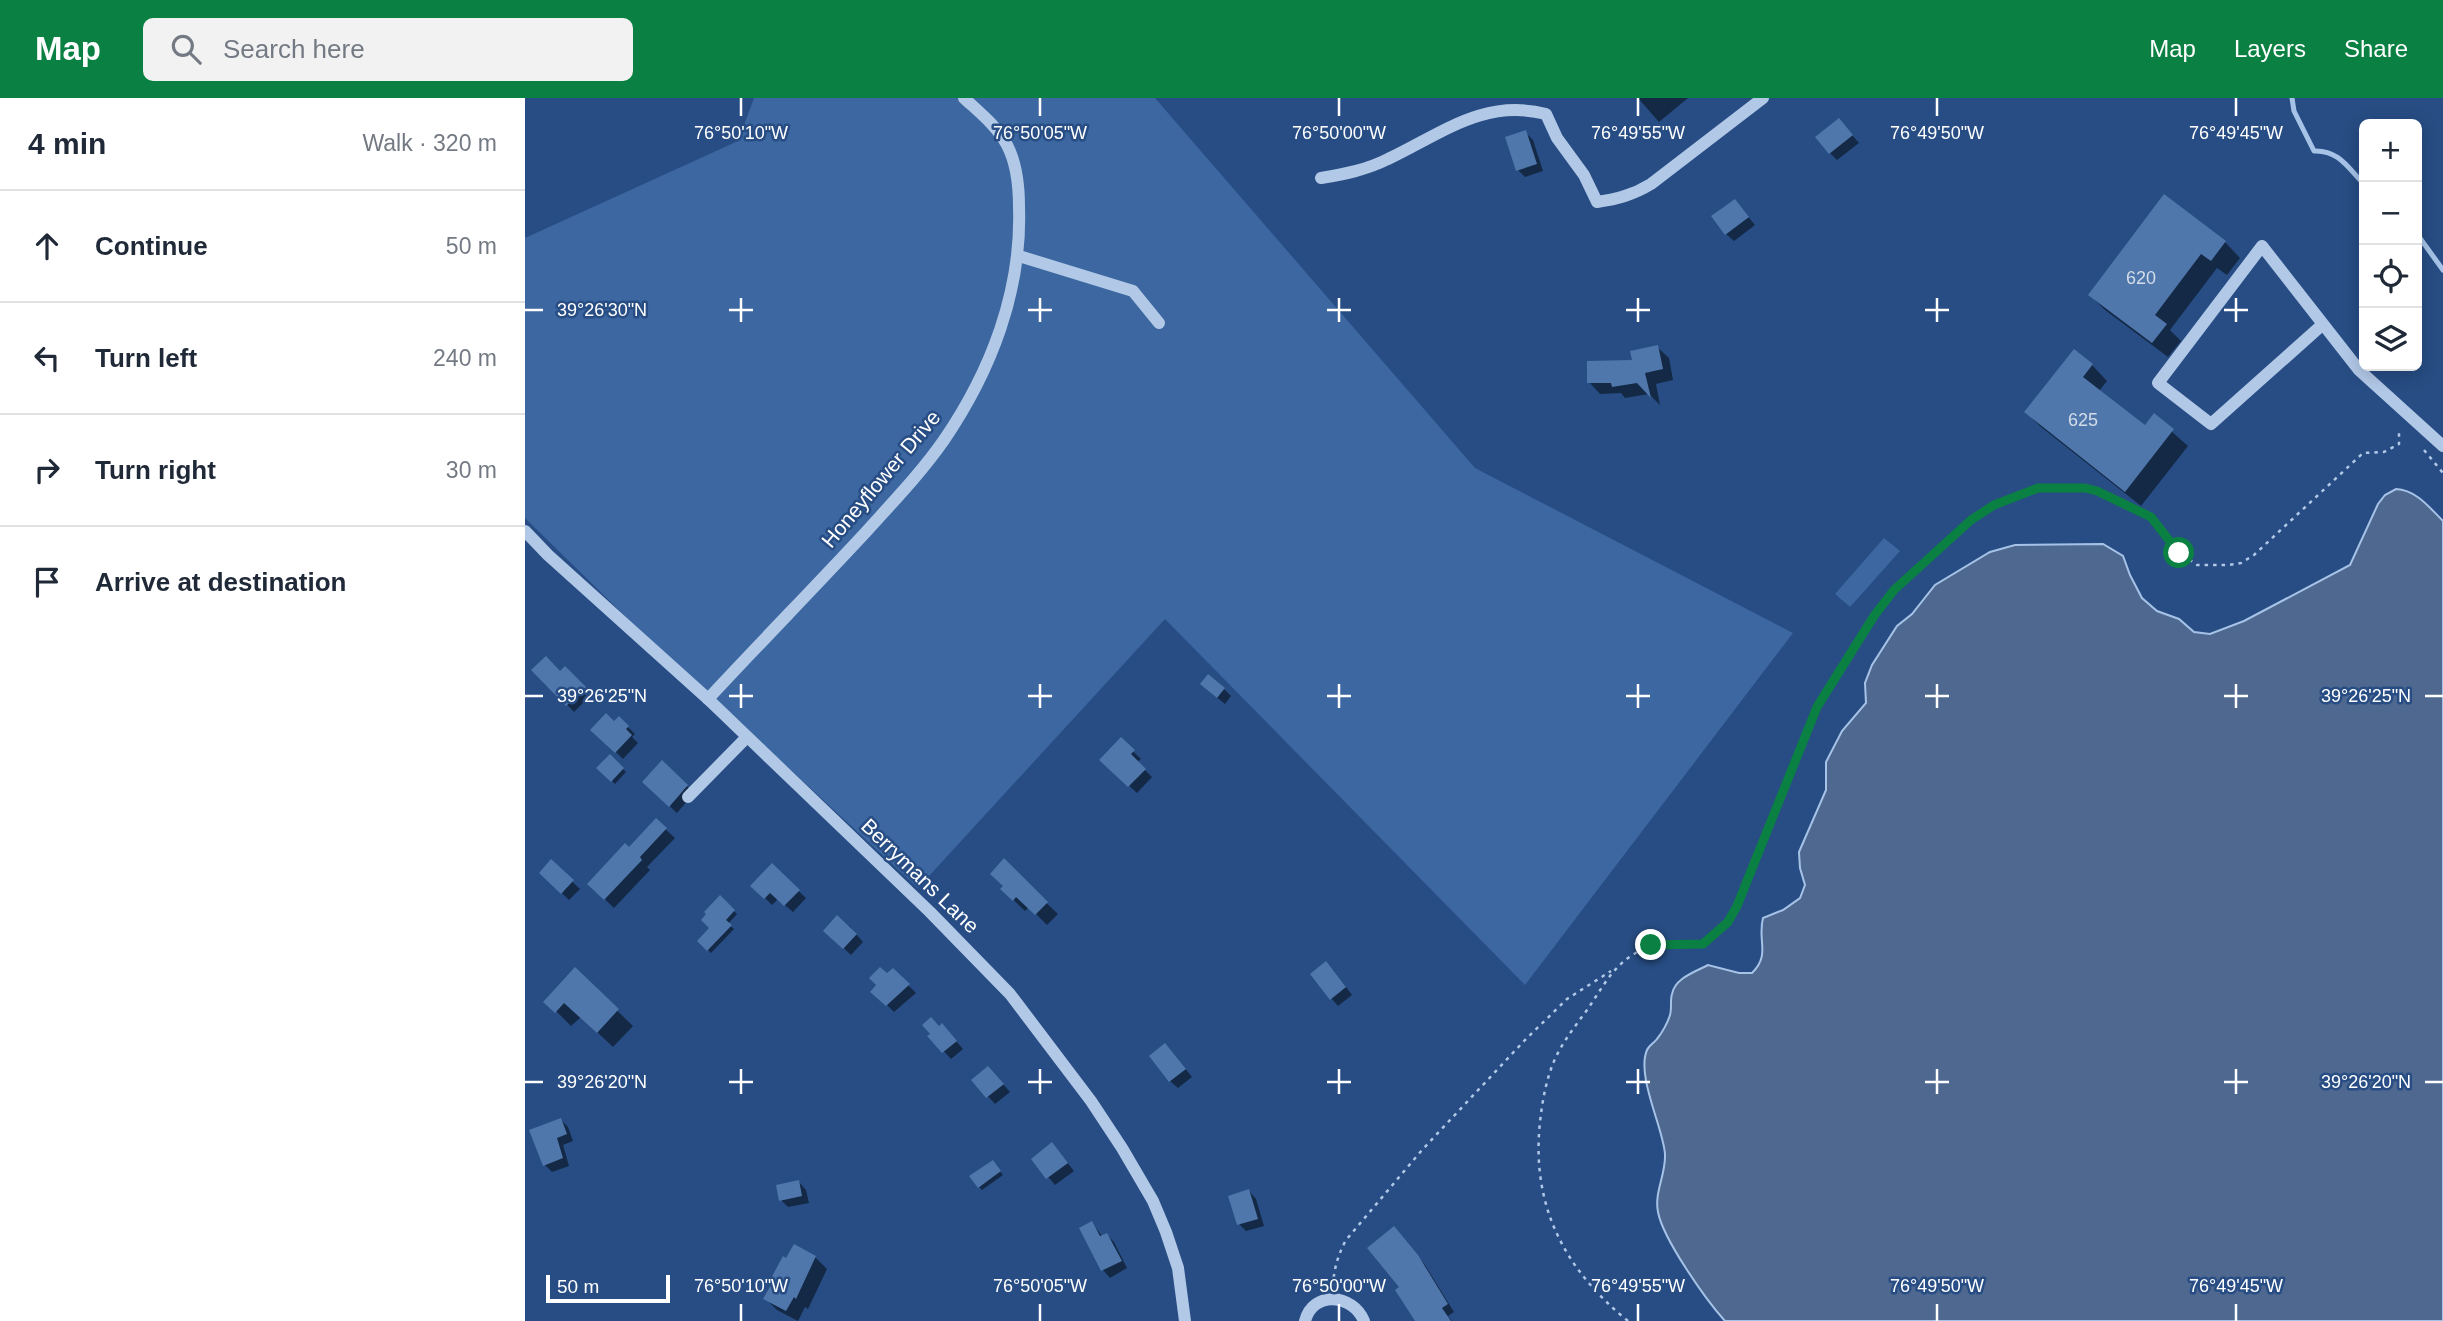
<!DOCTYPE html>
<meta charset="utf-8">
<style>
body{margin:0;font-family:Helvetica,sans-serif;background:#f2f2f3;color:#1f2937}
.controls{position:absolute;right:21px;top:21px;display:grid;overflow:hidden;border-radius:10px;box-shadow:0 4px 18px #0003}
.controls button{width:63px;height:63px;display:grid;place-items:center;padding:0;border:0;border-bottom:2px solid #e0e1e3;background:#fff;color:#1f2937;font:35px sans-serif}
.scale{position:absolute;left:21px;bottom:18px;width:124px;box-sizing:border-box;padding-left:7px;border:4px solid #fff;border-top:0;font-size:19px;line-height:24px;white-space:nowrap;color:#fff;-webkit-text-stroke:5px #274d84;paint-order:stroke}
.stop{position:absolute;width:21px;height:21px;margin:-16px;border:5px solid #0b8043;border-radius:50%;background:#fff}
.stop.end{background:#0b8043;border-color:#fff;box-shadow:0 2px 7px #0008}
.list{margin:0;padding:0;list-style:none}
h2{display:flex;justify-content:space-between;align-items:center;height:91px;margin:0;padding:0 28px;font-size:30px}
h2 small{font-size:23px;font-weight:400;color:#747a83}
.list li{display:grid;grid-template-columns:46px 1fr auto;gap:21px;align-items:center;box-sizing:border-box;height:112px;padding:0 28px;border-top:2px solid #e0e1e3}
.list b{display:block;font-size:26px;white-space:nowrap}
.list em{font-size:23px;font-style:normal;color:#747a83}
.icon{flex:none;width:38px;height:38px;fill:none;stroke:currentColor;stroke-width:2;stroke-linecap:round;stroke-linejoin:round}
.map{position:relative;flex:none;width:1918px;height:1223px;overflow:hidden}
header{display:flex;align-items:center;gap:42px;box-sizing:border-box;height:98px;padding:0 35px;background:#0b8043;color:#fff}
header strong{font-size:33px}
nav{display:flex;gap:38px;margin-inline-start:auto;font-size:24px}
.search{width:490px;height:63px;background:#f2f2f3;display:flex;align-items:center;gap:18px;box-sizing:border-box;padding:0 24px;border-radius:10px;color:#747a83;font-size:26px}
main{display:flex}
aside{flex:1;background:#fff}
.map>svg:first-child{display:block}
</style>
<header>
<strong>Map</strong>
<div class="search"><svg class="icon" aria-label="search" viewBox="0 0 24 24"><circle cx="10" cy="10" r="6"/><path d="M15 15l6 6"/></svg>Search here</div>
<nav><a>Map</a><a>Layers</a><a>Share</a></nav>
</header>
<main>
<aside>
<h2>4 min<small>Walk · 320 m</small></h2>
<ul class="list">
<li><svg class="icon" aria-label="ahead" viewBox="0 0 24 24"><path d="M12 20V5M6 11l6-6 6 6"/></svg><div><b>Continue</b></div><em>50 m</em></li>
<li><svg class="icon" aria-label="left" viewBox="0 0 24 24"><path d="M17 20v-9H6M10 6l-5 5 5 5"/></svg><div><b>Turn left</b></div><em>240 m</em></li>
<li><svg class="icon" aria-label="right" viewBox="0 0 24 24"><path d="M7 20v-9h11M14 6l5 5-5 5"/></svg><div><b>Turn right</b></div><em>30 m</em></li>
<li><svg class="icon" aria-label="arrive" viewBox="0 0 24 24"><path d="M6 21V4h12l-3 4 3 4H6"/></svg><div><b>Arrive at destination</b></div></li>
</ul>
</aside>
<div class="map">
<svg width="1918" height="1223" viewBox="0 0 1918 1223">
<rect width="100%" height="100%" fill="#274d84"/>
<g fill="#3c67a0">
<path d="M 229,0 L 630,0 L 950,370 L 1268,535 L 1000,887 L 640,521 L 393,790 L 100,518 L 0,420 L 0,140 L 213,43 Z"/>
<path d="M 1359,440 L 1375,453 L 1325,509 L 1310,496 Z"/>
</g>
<path fill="#4e688f" stroke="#a6c3e7" stroke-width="2" d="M 1871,391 C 1891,392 1904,409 1918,423 L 1918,1223 L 1200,1223 C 1181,1202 1138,1141 1133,1114 C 1129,1094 1141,1077 1140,1056 C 1138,1029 1111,978 1122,952 C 1124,947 1129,945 1132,941 C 1137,935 1143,924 1145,917 C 1147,910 1145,902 1147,896 C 1150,880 1170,874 1183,867 L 1214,875 L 1227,875 C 1246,856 1232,843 1238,820 L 1258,812 L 1275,800 L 1280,787 L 1275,770 L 1274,754 L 1301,692 L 1301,664 L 1317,633 L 1341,605 L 1340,585 L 1347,567 L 1372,528 L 1387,516 L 1410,487 L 1465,454 L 1490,447 L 1578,446 L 1598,458 L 1605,477 L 1617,500 L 1632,513 L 1654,521 L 1669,534 L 1685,536 L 1719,523 L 1825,467 L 1853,406 L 1860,397 Z"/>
<g fill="#0007">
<path d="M 1113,0 L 1163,0 L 1134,24 Z"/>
<path d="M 1321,30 L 1334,45 L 1312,62 L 1305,55 Z"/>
<path d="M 1000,34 L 1008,42 L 1018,73 L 1000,79 L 993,72 Z"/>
<path d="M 1639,99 L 1700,144 L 1715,160 L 1702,177 L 1692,170 L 1645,232 L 1656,243 L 1643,259 L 1580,212 L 1565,197 Z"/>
<path d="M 1210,103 L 1230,127 L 1209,143 L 1201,136 Z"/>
<path d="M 1132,249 L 1144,260 L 1148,282 L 1131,286 L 1135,307 L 1124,296 L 1100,300 L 1096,295 L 1075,296 L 1064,284 L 1109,263 Z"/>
<path d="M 1567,267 L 1582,283 L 1574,293 L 1620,330 L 1629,318 L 1663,348 L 1616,408 L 1516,329 L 1501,314 Z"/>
<path d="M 40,570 L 66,597 L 49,614 L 9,572 L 35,575 Z"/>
<path d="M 699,591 L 706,598 L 700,606 L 684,593 Z"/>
<path d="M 94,620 L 110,636 L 107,639 L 113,645 L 98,661 L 68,632 L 89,625 Z"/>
<path d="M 596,642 L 616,661 L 612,664 L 627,679 L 612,695 L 576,662 Z"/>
<path d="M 85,659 L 101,674 L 90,686 L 74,670 Z"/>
<path d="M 137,665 L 169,695 L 152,715 L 119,684 Z"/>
<path d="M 131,723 L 150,740 L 122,769 L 125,772 L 89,810 L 64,786 L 104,752 Z"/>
<path d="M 26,764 L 55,791 L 44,802 L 16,775 Z"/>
<path d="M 247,768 L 281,800 L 268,814 L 253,801 L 247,807 L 228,788 Z"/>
<path d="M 477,791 L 513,797 L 533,816 L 522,827 L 504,809 L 500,813 Z"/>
<path d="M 195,799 L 212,816 L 203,826 L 209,831 L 186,855 L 174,843 L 187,830 Z"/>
<path d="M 312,819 L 325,829 L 338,844 L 326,857 L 308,840 Z"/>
<path d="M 50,872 L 108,928 L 88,949 L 56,919 L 46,928 L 21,903 Z"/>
<path d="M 368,872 L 391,895 L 369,914 L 348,893 Z"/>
<path d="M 808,872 L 827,897 L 813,908 L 806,900 Z"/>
<path d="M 415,930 L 424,935 L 438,951 L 426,961 L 405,938 Z"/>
<path d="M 647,954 L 667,979 L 653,990 L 645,983 Z"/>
<path d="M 470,977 L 485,994 L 470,1006 L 448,982 Z"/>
<path d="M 36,1022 L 43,1029 L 48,1043 L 38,1047 L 44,1068 L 27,1074 L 20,1067 Z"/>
<path d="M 534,1054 L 549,1073 L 530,1087 L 508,1061 Z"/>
<path d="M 470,1067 L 478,1077 L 457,1092 L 454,1089 Z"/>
<path d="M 274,1084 L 281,1092 L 284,1105 L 263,1109 L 256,1102 Z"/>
<path d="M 724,1093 L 731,1101 L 739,1128 L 721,1133 L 714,1126 Z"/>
<path d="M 567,1125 L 578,1139 L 582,1137 L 589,1144 L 602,1170 L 585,1180 L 578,1172 L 556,1131 Z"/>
<path d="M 876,1138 L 900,1167 L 929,1214 L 923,1218 L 927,1223 L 892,1223 L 877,1190 Z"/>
<path d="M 290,1159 L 302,1171 L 283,1211 L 280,1209 L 273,1223 L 252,1212 L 241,1201 L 248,1188 Z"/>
</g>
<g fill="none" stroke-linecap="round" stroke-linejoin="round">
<g stroke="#a6c3e7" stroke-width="5">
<path d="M 1767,0 L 1769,13 L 1789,53 C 1814,52 1823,70 1839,86"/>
<path d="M 1892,136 L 1918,172"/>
</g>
</g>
<g fill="#5077ab">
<path d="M 1314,20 L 1328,37 L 1304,56 L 1290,39 Z"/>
<path d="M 1001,32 L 1012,66 L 991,73 L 980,39 Z"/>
<path d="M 1639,96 L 1701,143 L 1686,163 L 1676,156 L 1630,217 L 1642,226 L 1627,245 L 1563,197 Z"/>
<path d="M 1210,101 L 1224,119 L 1200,137 L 1186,118 Z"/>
<path d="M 1133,247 L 1138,271 L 1120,275 L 1126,300 L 1112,285 L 1087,289 L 1086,285 L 1062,285 L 1062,263 L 1107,262 L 1105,253 Z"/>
<path d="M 1549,251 L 1568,266 L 1558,279 L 1620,327 L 1629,315 L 1649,331 L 1600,394 L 1499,314 Z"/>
<path d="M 21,558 L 35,573 L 40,568 L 61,589 L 41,608 L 6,572 Z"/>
<path d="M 683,576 L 700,590 L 692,600 L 675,586 Z"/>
<path d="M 81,615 L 89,623 L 94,618 L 104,628 L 101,631 L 107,637 L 90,655 L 65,632 Z"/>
<path d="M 596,639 L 610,652 L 606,656 L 621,671 L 603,689 L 574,662 Z"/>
<path d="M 85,656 L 99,670 L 86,684 L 71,670 Z"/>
<path d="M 137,662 L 163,687 L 144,709 L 117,684 Z"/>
<path d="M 131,720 L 142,730 L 115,759 L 117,762 L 79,802 L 62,786 L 100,745 L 104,749 Z"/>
<path d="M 479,760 L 523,804 L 510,817 L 491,799 L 488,803 L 475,791 L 478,788 L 465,776 Z"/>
<path d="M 26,761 L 49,782 L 36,796 L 14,775 Z"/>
<path d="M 247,765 L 275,792 L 259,808 L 245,795 L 239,801 L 225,788 Z"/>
<path d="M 195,797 L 210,812 L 201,822 L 207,827 L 182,853 L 172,843 L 184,830 L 176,822 L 181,816 L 179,814 Z"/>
<path d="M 312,817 L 332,836 L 318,851 L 298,833 Z"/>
<path d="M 801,863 L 821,889 L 805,902 L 785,876 Z"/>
<path d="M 50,869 L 94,911 L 72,935 L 39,905 L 30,915 L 18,904 Z"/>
<path d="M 355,869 L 362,875 L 368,870 L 385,886 L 361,908 L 345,894 L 351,887 L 344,880 Z"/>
<path d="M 406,919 L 414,928 L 417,925 L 432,943 L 417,955 L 402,938 L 405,936 L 397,927 Z"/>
<path d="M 640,945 L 661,971 L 644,984 L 624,958 Z"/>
<path d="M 463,968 L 479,986 L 461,1000 L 446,982 Z"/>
<path d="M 36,1020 L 42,1036 L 32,1040 L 38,1060 L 18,1068 L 4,1032 Z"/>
<path d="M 527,1044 L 543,1065 L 521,1081 L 506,1061 Z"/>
<path d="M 468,1062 L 476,1073 L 453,1090 L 444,1078 Z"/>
<path d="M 274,1082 L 277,1098 L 254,1103 L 251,1087 Z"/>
<path d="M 724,1091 L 733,1121 L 712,1127 L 703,1098 Z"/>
<path d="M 567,1123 L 575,1138 L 582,1135 L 597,1163 L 576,1173 L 554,1130 Z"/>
<path d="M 869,1128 L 893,1157 L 923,1206 L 917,1210 L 926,1223 L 890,1223 L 870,1192 L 874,1189 L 842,1150 Z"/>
<path d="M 269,1146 L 291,1158 L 271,1201 L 269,1199 L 261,1213 L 238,1201 L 246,1187 L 243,1186 L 258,1158 L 261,1160 Z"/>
</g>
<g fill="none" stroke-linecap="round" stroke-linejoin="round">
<g stroke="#b1c8e7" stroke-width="2.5" stroke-dasharray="3.5 5" stroke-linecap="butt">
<path d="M 1899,352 L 1918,375"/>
<path d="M 808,1188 C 809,1170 813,1157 821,1142 L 897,1052 L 1000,942 L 1042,901 L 1086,873"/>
<path d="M 1103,1223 C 1039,1171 1006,1107 1015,1024 C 1017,1006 1020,988 1026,971 C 1033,950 1048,931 1062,912 C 1076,892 1087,869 1109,856 C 1152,827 1174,875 1212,809 L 1292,609 L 1349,518 L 1369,492 L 1446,422 L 1469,407 L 1513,390 L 1560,390 L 1572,393 L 1627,419 L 1655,455 L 1672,467 L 1703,467 L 1716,465 L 1729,457 L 1838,355 L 1859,354 L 1874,346 L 1874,334"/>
</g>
<g stroke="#b1c8e7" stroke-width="12">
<path d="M 796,80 C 820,76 841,72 863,61 C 916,36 959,0 1021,16 L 1032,40 L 1059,77 L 1072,104 C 1092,101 1108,97 1126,86 L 1238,0"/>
<path d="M 494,158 L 608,193 L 634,225"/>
<path d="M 1797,227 L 1686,326 L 1633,285 L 1737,148 L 1834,272 L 1918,348"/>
<path d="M 0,433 L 23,457 L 183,601 L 405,814 L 485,896 L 566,1003 L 597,1050 L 628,1103 L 641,1134 L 653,1170 L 660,1223"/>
<path d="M 183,601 C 235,545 288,491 340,435 C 367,405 396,375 419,342 C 466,273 497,193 494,109 C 494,88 492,66 482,47 C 472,28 454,14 439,0"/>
<path d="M 163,699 L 222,639"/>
<path d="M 780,1223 C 788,1192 828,1196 839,1223"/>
</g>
</g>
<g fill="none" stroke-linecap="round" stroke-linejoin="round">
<path stroke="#0b8043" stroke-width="9" d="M 1126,847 L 1178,846 L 1203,824 L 1212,808 L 1292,609 L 1349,518 L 1369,492 L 1446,422 L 1469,407 L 1513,390 L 1560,390 L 1572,393 L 1626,419 L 1654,455"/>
</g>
<path fill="none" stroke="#fff" stroke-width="2.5" d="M 216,0 L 216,18M 515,0 L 515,18M 814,0 L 814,18M 1113,0 L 1113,18M 1412,0 L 1412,18M 1711,0 L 1711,18M 216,200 L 216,224M 515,200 L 515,224M 814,200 L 814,224M 1113,200 L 1113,224M 1412,200 L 1412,224M 1711,200 L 1711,224M 0,212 L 18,212M 204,212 L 228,212M 503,212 L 527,212M 802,212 L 826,212M 1101,212 L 1125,212M 1400,212 L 1424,212M 1699,212 L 1723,212M 216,586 L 216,610M 515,586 L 515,610M 814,586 L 814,610M 1113,586 L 1113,610M 1412,586 L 1412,610M 1711,586 L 1711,610M 0,598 L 18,598M 204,598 L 228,598M 503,598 L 527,598M 802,598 L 826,598M 1101,598 L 1125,598M 1400,598 L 1424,598M 1699,598 L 1723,598M 1900,598 L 1918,598M 216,971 L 216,996M 515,971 L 515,996M 814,971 L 814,996M 1113,971 L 1113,996M 1412,971 L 1412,996M 1711,971 L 1711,996M 0,984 L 18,984M 204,984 L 228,984M 503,984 L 527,984M 802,984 L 826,984M 1101,984 L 1125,984M 1400,984 L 1424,984M 1699,984 L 1723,984M 1900,984 L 1918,984M 216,1206 L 216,1223M 515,1206 L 515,1223M 814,1206 L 814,1223M 1113,1206 L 1113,1223M 1412,1206 L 1412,1223M 1711,1206 L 1711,1223"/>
<g text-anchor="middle" stroke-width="5" stroke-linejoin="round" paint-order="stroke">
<g font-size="18" fill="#d3ddea">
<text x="1616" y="186">620</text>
<text x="1558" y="328">625</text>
</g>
<g font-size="21" fill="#fff" stroke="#274d84">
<text transform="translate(356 381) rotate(-50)" y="7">Honeyflower Drive</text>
<text transform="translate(395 778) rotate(44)" y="7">Berrymans Lane</text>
</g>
</g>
<g font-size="18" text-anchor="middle" fill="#fff" stroke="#274d84" stroke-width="5" stroke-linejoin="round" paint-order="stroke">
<text x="216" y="41">76°50'10"W</text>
<text x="515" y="41">76°50'05"W</text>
<text x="814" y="41">76°50'00"W</text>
<text x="1113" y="41">76°49'55"W</text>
<text x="1412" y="41">76°49'50"W</text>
<text x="1711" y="41">76°49'45"W</text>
<text x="77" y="218">39°26'30"N</text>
<text x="77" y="604">39°26'25"N</text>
<text x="1841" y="604">39°26'25"N</text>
<text x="77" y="990">39°26'20"N</text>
<text x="1841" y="990">39°26'20"N</text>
<text x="216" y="1194">76°50'10"W</text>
<text x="515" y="1194">76°50'05"W</text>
<text x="814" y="1194">76°50'00"W</text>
<text x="1113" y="1194">76°49'55"W</text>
<text x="1412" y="1194">76°49'50"W</text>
<text x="1711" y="1194">76°49'45"W</text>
</g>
</svg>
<div class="controls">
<button>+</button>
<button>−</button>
<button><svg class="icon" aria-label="locate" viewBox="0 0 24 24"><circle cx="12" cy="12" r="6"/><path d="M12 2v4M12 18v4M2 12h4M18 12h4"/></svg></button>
<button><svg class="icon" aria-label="layers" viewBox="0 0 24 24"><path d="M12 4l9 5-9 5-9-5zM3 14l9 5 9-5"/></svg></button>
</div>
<div class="scale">50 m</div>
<div class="stop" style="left:1654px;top:455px"></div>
<div class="stop end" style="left:1126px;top:847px"></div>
</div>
</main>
